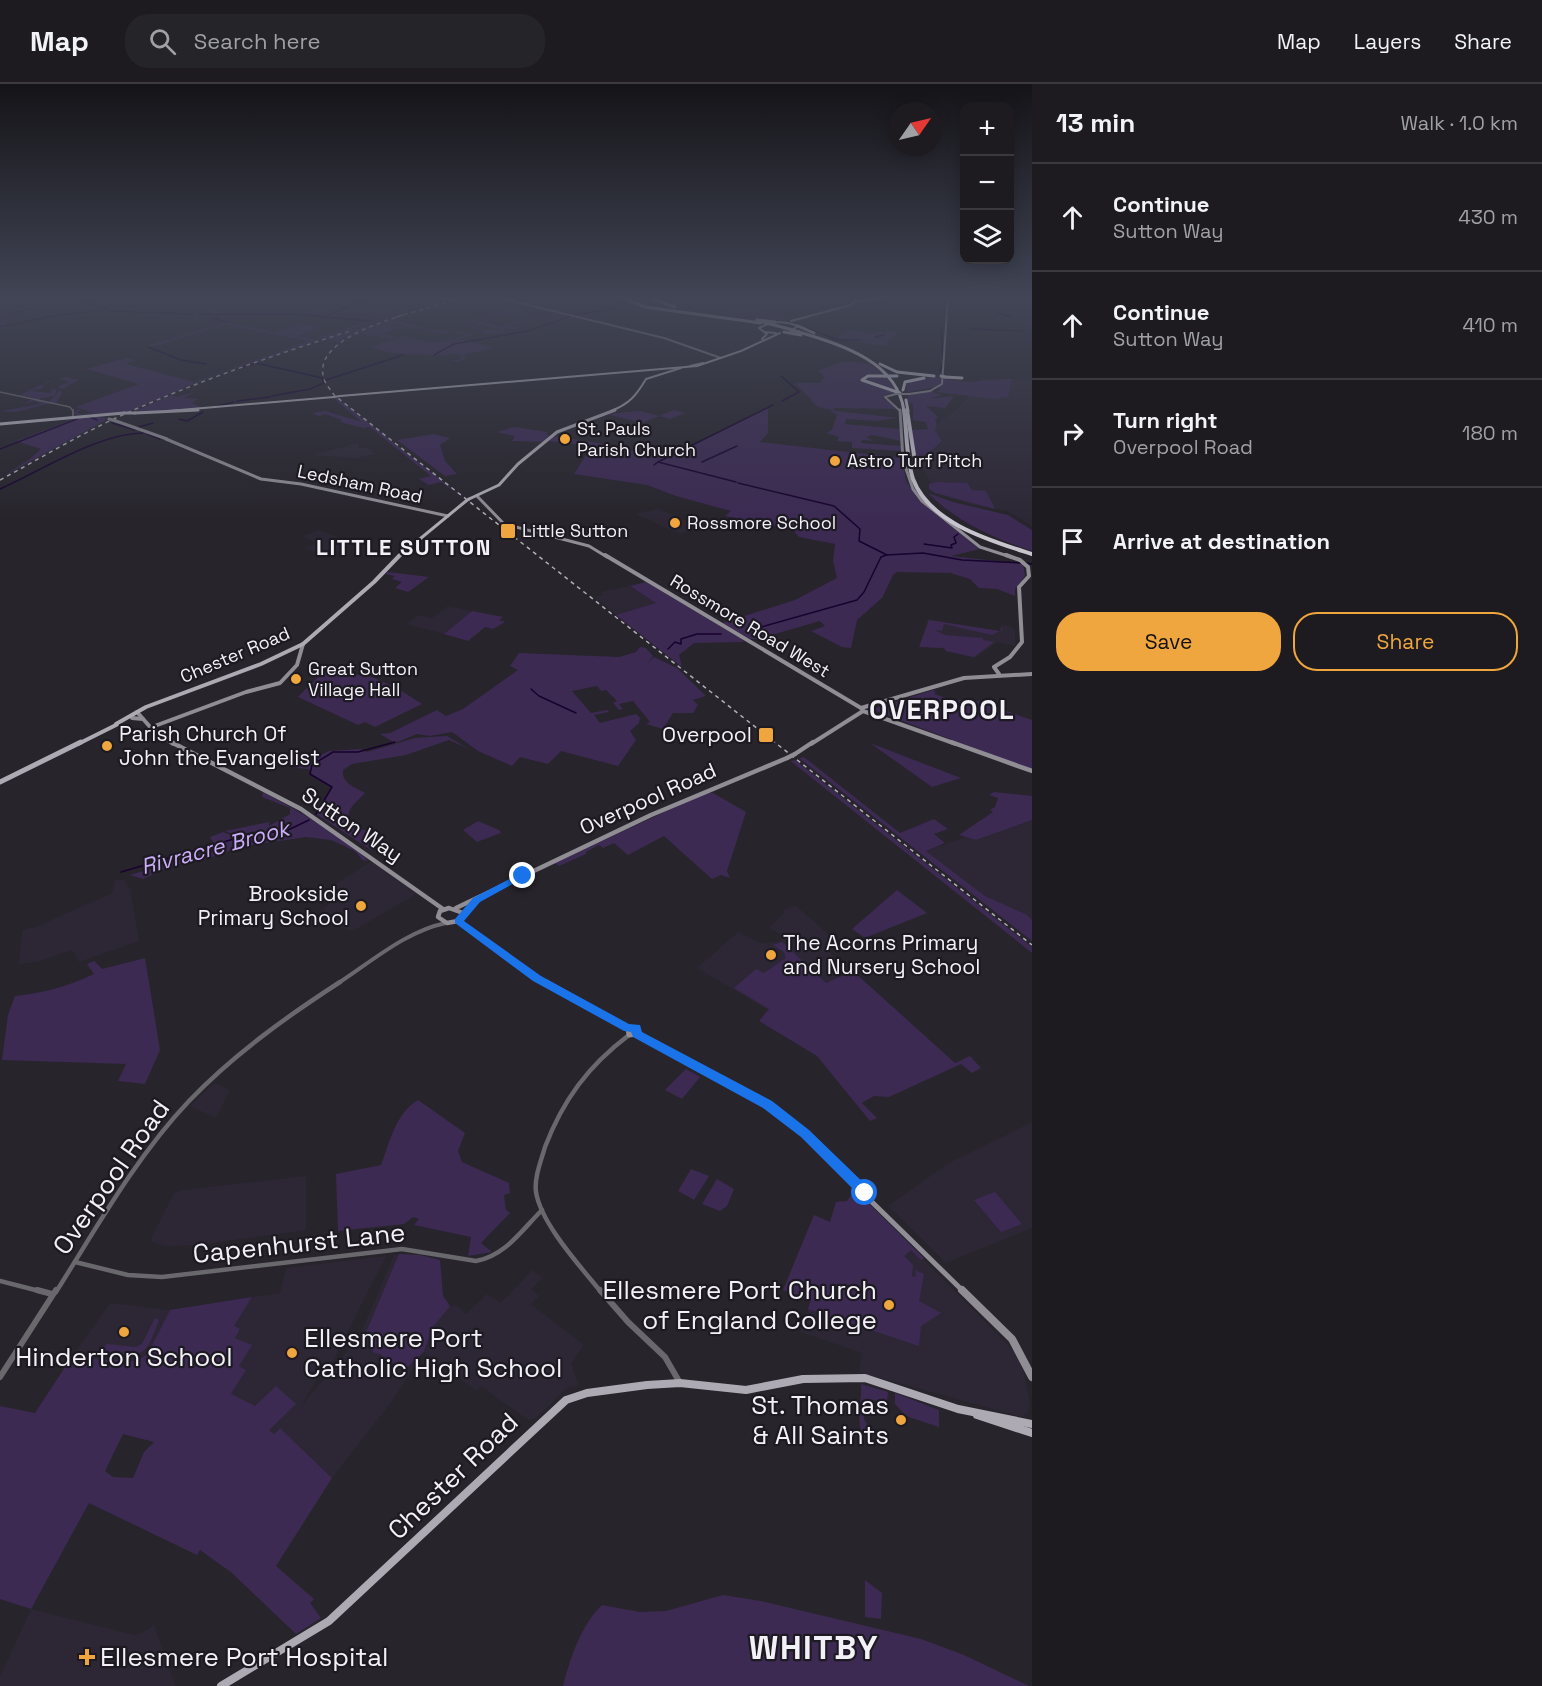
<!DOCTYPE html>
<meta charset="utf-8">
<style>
body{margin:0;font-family:"Space Grotesk",sans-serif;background:#252429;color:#f1f3f6}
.controls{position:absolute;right:18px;top:18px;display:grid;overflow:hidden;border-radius:12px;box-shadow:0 3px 15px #0003}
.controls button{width:54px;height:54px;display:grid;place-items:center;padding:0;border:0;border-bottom:2px solid #3b393e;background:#1d1b20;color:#f1f3f6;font:30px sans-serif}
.compass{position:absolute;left:888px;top:18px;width:54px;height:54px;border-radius:50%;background:#1d1b20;box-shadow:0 3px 15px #0003;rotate:56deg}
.stop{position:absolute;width:18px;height:18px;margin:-14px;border:4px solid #1a73e8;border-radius:50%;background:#fff}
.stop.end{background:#1a73e8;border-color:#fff;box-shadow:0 2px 6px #0008}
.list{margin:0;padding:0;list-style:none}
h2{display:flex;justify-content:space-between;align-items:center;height:78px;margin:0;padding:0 24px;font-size:26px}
h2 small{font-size:20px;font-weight:400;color:#a0a1a5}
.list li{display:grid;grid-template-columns:39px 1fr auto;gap:18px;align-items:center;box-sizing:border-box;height:108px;padding:0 24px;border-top:2px solid #3b393e}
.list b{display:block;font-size:22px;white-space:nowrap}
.list p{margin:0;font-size:20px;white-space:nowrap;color:#a0a1a5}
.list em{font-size:20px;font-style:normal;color:#a0a1a5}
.actions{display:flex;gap:12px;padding:18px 24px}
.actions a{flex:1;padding:14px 0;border:2px solid #f0a63e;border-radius:24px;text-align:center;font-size:21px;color:#f0a63e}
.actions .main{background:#f0a63e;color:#111}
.icon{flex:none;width:33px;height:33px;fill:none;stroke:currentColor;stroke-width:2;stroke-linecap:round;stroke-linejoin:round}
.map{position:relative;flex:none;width:1032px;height:1602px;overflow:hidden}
header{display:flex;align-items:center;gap:36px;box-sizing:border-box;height:84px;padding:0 30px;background:#1d1b20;border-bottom:2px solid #3b393e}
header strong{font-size:28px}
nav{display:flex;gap:33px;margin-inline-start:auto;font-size:21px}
.search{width:420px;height:54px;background:#252429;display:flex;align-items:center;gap:15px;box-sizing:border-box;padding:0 21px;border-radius:24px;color:#a0a1a5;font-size:22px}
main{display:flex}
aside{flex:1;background:#1d1b20}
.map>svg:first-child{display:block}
</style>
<header>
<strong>Map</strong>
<div class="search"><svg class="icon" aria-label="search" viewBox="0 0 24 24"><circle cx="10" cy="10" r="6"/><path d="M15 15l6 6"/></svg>Search here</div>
<nav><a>Map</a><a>Layers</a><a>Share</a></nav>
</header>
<main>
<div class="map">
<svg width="1032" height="1602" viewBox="0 0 1032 1602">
<rect width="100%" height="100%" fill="#27242b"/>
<g fill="#2d2735">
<path d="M 1003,213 L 1032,216 L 1032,245 L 988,228 Z"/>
<path d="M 982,294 L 1032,295 L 1032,442 L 1008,427 L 973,421 L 934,408 L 921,378 L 924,370 L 938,363 L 943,356 L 936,347 L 937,340 L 959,324 Z"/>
<path d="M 359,359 L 358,364 L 368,364 L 376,370 L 357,374 L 312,371 Z"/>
<path d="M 657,425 L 658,425 L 701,443 L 680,450 L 635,430 Z"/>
<path d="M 319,446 L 355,460 L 326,471 L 304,464 L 317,459 L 302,452 Z"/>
<path d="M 629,502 L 657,519 L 617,531 L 595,513 L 603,511 L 601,508 Z"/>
<path d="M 448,522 L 472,527 L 444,550 L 406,540 L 418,531 L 432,534 Z"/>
<path d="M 928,535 L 1000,547 L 1001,541 L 1010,542 L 1015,546 L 1015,562 L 997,558 L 975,574 L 949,568 L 944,564 L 919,563 Z"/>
<path d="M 1032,736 L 1032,836 L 985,812 L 926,767 L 965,753 L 976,756 Z"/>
<path d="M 372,777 L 416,810 L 353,847 L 315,835 L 337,810 L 328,805 Z"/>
<path d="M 115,796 L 124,796 L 130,805 L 139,857 L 79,878 L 72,866 L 37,878 L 19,880 L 22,846 L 36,843 L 112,809 Z"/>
<path d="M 795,821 L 840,860 L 829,868 L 852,888 L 768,926 L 697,884 L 738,848 L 760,859 L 778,858 L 784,854 L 782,851 L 769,844 L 784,829 L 782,827 Z"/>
<path d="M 214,999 L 230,1006 L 216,1034 L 190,1022 Z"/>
<path d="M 1032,1038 L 1032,1144 L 946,1179 L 888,1122 L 947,1080 Z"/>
<path d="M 306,1092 L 306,1146 L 197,1161 L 165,1162 L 150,1157 L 174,1109 L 183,1106 Z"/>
<path d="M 855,1106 L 1014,1267 L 1022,1281 L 1030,1318 L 1028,1328 L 1022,1333 L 859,1288 L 862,1269 L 800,1248 L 811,1216 L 783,1206 L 814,1131 L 830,1138 L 836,1118 L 847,1117 Z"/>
<path d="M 394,1171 L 420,1171 L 440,1176 L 443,1212 L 450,1222 L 458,1222 L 466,1230 L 487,1210 L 501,1219 L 532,1186 L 543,1194 L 531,1205 L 539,1212 L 531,1220 L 584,1261 L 571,1279 L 579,1302 L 567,1304 L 536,1334 L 528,1336 L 481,1302 L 477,1307 L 424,1268 L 392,1317 L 332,1394 L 280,1344 L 273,1350 L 231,1310 L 246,1286 L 239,1282 L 251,1261 L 235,1254 L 233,1242 L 252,1213 L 280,1209 L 286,1184 L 386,1172 L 333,1277 L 322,1286 L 301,1322 L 359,1253 Z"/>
<path d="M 110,1219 L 170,1226 L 147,1271 L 134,1277 L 71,1274 Z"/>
<path d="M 31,1525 L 134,1551 L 140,1550 L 154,1541 L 175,1602 L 0,1602 L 0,1593 Z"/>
</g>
<g fill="#3c2a53" fill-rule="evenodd">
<path d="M 65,213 L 84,213 L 33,225 L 86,218 L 92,213 L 102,213 L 87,219 L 65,221 L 68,223 L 7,232 L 6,240 L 10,241 L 4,244 L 12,245 L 0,244 L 4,228 L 0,226 L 0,215 L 9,220 L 1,224 L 9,227 Z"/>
<path d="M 240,213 L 259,217 L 270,213 L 262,217 L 343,225 L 353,221 L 395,227 L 456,213 L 406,226 L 411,226 L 321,255 L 316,254 L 387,231 L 307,230 L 242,216 L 221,221 L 226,222 L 222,224 L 243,219 L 229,225 L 229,229 L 292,230 L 284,233 L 194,230 L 216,221 L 186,230 Z"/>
<path d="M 585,213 L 620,213 L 637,222 L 622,217 L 622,221 C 611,227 599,219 587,219 C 577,219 566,223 558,227 L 577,231 L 602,228 C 584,236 566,234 546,240 L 554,234 L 511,241 L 519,246 L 505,244 L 504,249 L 484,250 L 481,246 L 426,232 L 484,245 L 501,246 L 438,229 L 468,236 L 482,234 L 482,231 L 497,229 L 465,221 L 493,215 L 488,217 L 507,219 L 504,221 L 522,225 L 518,227 L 520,229 L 478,237 L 502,243 C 513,237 539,235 553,229 L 530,223 L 548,224 Z"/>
<path d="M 438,224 L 421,229 L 425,231 L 418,232 L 414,230 L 397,236 L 432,246 L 449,246 L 447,250 L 392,240 L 391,242 L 399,244 L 382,250 L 397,253 L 391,255 L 362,250 L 343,258 L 367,243 L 339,258 L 324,255 L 387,236 L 376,240 Z"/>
<path d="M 726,225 L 773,226 L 772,229 L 794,235 L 770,237 L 720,229 Z"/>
<path d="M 227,238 L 274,248 L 302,240 L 320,244 L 297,252 L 319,256 L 215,291 L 128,328 L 77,331 L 74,330 L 77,325 L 82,326 L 77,328 L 80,330 L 93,329 L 76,323 L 139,300 L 86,285 L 127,274 L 135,276 L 126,280 L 194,298 L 309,257 L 224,241 L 156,262 L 146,262 Z"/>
<path d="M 454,246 L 473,251 L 459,255 L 494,264 L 464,271 L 466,274 L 458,278 L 450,276 L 459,276 L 462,272 L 448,269 L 450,271 C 421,272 385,269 351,263 L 391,269 L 371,263 L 404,252 L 432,259 L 465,252 L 457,250 Z"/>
<path d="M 848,246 L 865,249 L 898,247 L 885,262 L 836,255 Z"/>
<path d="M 844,277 L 870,280 L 885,291 L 866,292 L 861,295 L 886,292 L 895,305 L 886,303 L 898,309 L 887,310 L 883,314 L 899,325 L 834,324 L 834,326 L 818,323 L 795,299 L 820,299 L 825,293 L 818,287 Z"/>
<path d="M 65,293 L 79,296 L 60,306 L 62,309 L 56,319 C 38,319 19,332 2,327 L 41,320 L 34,317 L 23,320 L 34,314 L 20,311 L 49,297 L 52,297 L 42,301 L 43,304 L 31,307 L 51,309 L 52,305 L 57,306 L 54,312 L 38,315 L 49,318 L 61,305 L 58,302 L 68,299 L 68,297 L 59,295 Z"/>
<path d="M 935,293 L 967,298 L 1012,295 L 1008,313 L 994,315 L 937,308 L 941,305 L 936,303 L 908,308 L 906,301 L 909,298 Z"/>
<path d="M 934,306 L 933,308 L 942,311 L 929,315 L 954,312 L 945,324 L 926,322 L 938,333 L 935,336 L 937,340 L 935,346 L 942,357 C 936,365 924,370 917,378 L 912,346 L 928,345 L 926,338 L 913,336 L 913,320 L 908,318 L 908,310 Z"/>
<path d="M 194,308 L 183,314 L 198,315 L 192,319 L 204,325 L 133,328 L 171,311 L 177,313 Z"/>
<path d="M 336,313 L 465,415 L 441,398 L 429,401 L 419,395 L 431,392 L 370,343 L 364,344 L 340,338 L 342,336 L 325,330 L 319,332 L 312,329 L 325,327 L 362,338 L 333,314 Z"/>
<path d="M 768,324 L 768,349 L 760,358 L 902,374 L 906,397 L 918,415 L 980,465 L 951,472 L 1023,480 L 1025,492 L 1015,505 L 1015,512 L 997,505 L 979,504 L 970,495 L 950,489 L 897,488 L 893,491 L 882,514 L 857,536 L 851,564 L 842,563 L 811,547 L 825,542 L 820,537 L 758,555 L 750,555 L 722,539 L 795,516 L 837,494 L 833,477 L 835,460 L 799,453 L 792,445 L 725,432 L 731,427 L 676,412 L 647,401 L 574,390 L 586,371 L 605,371 L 607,366 L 601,363 L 548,357 L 554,352 L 599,359 L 655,372 L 663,369 L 672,372 Z"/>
<path d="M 674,326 L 685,329 L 670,335 L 659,332 L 642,339 L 607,330 L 640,327 L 659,332 Z"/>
<path d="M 829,326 L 898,334 L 877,337 L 846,335 L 845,340 L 900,345 L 901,357 L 872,351 L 866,353 L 874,357 L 862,356 L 861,359 L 901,362 L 902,367 L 852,364 L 852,358 L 837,357 L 839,353 L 826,349 L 832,346 L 837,331 Z"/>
<path d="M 95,332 L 108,335 L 0,394 L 30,375 L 41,365 L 16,357 L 77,334 Z"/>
<path d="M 514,343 L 548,348 L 546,351 L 550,351 L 542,358 L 514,357 L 512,357 L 515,352 L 497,348 Z"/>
<path d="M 434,350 L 450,354 L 440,361 L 445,377 L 457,390 L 445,392 L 397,356 Z"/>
<path d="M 936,398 L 967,399 L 972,406 L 986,407 L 995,425 L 935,409 L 929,405 L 929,400 Z"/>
<path d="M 928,409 L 953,418 L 1008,431 L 1032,446 L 1032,467 C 993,454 957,438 928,409 Z"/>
<path d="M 388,488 L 429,493 L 408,508 L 395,504 L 402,498 L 392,495 L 395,492 L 385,490 Z"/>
<path d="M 646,498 L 742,555 L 744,558 L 694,559 L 679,571 L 682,583 L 616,531 L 656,519 L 630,502 Z"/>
<path d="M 472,527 L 503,533 L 499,536 L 505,538 L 493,545 L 485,543 L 468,557 L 444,550 Z"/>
<path d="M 929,536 L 1000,547 L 1002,542 L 1002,546 L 992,551 L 944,540 L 942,547 L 934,546 L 945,551 L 983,554 L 983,556 L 994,558 L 974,573 L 946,567 L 944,564 L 919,563 Z"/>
<path d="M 640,563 L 646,564 L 653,572 L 648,579 L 654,573 L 677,584 L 706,612 L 693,616 L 698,621 L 693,629 L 673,629 L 663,645 L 646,640 L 650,638 L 633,617 L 619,620 L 623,625 L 619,626 L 613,619 L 617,617 L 606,606 L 601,607 L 597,602 L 572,607 L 591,629 L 607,626 L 609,628 L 594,631 L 600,639 L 636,630 L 640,634 L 639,639 L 630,647 L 636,656 L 618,682 L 561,667 L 548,680 L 520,673 L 512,682 L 478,667 L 452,648 L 430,652 L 417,650 L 395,659 L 380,650 L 390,649 L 437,626 L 446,632 L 463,625 L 518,586 L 510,582 L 519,569 L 619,573 L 636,568 Z"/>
<path d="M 325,586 L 372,593 L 397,604 L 422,620 L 375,643 L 365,638 L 358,641 L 298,613 Z"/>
<path d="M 933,606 L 936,608 L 934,610 L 955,617 L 969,614 L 1032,636 L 1032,686 L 876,627 L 876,624 Z"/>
<path d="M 447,652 L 469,665 L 449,656 L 406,671 L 352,680 L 343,686 C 341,699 355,703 365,709 C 355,720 345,724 349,742 L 357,746 L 374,746 L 376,763 L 371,766 L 316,730 C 324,722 324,711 332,703 L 313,693 L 309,685 L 295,684 L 329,667 L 360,665 L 367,668 L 415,654 Z"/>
<path d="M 870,659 L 961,694 L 932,703 Z"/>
<path d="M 804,673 L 900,749 L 934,735 L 948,745 L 934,750 L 945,759 L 926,767 L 985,812 L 1027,831 L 1032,836 L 1032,857 L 799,674 Z"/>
<path d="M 795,676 L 1032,863 L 1032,869 L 793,679 L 791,677 Z"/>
<path d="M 263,708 C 287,721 354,757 368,777 L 362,776 L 355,767 L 331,756 L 306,753 L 259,760 L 225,747 L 269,738 L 269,742 L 290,730 L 290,724 L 262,713 Z"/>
<path d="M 994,708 L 1032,712 L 1032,736 L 976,756 L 959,751 L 993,728 L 990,726 L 995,723 L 998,714 L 989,711 Z"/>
<path d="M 705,709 L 713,709 L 746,728 L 727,787 L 730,794 L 721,791 L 712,795 L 664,752 L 628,771 L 614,759 L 603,764 L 599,761 L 586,768 L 586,770 L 559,782 L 555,779 Z"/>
<path d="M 478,737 L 499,746 L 501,749 L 477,758 L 463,746 Z"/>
<path d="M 223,748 L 257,760 L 234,765 L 204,776 L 173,781 L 143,795 L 130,791 L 217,765 L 210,753 Z"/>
<path d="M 897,806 L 927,829 L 865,854 L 852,845 Z"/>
<path d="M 782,858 L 826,899 L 853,887 L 955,979 L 970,972 L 981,984 L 972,989 L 961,980 L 889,1013 L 874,1012 L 862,1019 L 877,1034 L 870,1037 L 817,972 L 759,937 L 769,925 L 734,904 L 756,885 L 764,889 L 786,874 L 784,868 L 773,861 Z"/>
<path d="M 145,874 L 160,966 L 145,1000 L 118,997 L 126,980 L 2,976 L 8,931 L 15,912 C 43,909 69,902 94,890 L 87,880 L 94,877 L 102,885 Z"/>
<path d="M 686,985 L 700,993 L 682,1015 L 665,1006 Z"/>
<path d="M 418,1016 L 465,1049 L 458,1067 L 462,1078 L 509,1099 L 510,1109 L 504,1111 L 506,1126 L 510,1129 L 481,1159 L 492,1168 L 468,1172 L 471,1153 L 414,1141 L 419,1135 L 413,1133 L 404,1140 L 338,1147 L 336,1090 L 381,1081 C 390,1058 395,1030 418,1016 Z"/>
<path d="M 691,1085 L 709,1092 L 694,1116 L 678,1107 Z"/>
<path d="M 717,1095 L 734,1105 L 727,1122 L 720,1127 L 702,1120 Z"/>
<path d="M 855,1106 L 924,1174 L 921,1176 L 911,1166 L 904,1172 L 913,1181 L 912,1192 L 916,1193 L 915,1186 L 924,1190 L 919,1217 L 941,1229 L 921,1242 L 919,1262 L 808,1225 L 811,1216 L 783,1206 L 814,1131 L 830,1138 L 836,1118 L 847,1117 Z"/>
<path d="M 995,1108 L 1022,1140 L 1001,1148 L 974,1116 Z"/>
<path d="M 399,1170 L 420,1171 L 440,1176 L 443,1212 L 450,1222 L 432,1244 L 424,1267 L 408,1283 L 382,1276 L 381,1270 L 374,1269 L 370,1263 L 371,1255 L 365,1251 Z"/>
<path d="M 252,1213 L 234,1242 L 240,1245 L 235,1254 L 252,1261 L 239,1282 L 246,1286 L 231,1310 L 255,1322 L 276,1302 L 296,1320 L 269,1346 L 274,1350 L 280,1344 L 332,1394 L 276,1482 L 314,1515 L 310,1519 L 321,1534 L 296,1550 L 232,1489 L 200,1466 L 197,1471 L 89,1419 L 31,1525 L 0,1515 L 0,1322 L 35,1329 L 71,1274 L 134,1277 L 147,1271 L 170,1226 ZM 123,1350 L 154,1358 L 144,1368 L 133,1394 L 113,1393 L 105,1387 Z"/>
<path d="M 155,1234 L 159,1236 C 146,1271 144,1275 107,1268 L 104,1263 L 107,1260 L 136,1263 L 142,1260 Z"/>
<path d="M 861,1300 L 888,1308 L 887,1318 L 870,1316 L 866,1320 L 864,1335 L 873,1351 L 861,1347 C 857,1332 862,1315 861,1300 Z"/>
<path d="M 895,1309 L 939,1326 L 939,1343 L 906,1332 L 895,1320 Z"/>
<path d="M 865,1496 L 882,1509 L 881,1535 L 865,1533 Z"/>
<path d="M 723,1511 L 761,1517 L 921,1555 L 964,1571 L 1029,1602 L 563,1602 C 570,1575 581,1541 602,1521 L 640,1528 L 666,1527 Z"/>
</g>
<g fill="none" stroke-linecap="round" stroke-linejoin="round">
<g stroke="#18022e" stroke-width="1.5">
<path d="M 85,218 L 111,227 L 193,230"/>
<path d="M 996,228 L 1011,233"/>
<path d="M 10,230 L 30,225"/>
<path d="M 198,230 L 291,230 L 370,237"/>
<path d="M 328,231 L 373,213"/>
<path d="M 575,231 L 619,223 L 621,217 L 617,213"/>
<path d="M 213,234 L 227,238"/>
<path d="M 0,243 L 47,233 L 103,226"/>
<path d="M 807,244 L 838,256"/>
<path d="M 971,245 L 1024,247"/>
<path d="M 941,246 L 943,275"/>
<path d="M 875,253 L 884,251"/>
<path d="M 840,256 L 860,256"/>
<path d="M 148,263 L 181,276 L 206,280"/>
<path d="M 434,271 L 454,260 L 528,247 L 571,232"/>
<path d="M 240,284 L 256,279 L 322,294 L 324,299 L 310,305 L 272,312"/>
<path d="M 940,287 L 942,281"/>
<path d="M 781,292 L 799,308 L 782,317"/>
<path d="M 326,296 L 403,271"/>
<path d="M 237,317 L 270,313"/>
<path d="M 217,322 L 234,318"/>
<path d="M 90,333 L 97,336"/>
<path d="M 179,335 L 187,337 L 203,328"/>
<path d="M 112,339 L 135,346"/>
<path d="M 139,343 L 153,339"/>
<path d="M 147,350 L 160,355"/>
<path d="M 0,365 L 77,335"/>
<path d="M 658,378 L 773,321"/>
<path d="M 702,378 L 737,362"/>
<path d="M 654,381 L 658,378 L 736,398"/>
<path d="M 738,399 L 834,422 L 860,445 L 859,457 L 887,471"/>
<path d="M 0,405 C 43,386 98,349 145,349"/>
<path d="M 924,460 L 952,464 L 951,461 L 956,459 L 954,453 L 958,450"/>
<path d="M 1027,479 L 1032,480"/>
<path d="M 747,547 L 857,516 L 864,508 L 881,473 L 886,471 L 923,469 L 962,476 L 1022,479"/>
<path d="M 668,565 L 675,558 L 681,560 L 681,555 L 697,550 L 721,550"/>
<path d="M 531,605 L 539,612 L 576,629"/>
<path d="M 316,730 L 332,703 L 310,690 L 312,681 L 333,668 L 358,668 L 395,658"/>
<path d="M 121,788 L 244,752 L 288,746 L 309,736"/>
</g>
<path stroke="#69686c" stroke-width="1.5" d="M 0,308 L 70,323 L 73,327"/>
<path stroke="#69686c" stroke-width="2" d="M 73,326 L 73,333"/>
<path stroke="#69686c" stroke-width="4" d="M 337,900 C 371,878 406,847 446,839"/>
<g stroke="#69686c" stroke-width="4.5">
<path d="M 75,1178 L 128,1191 L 162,1193 L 402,1165 L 476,1177 C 505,1172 522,1146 542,1126"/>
<path d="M 0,1197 L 43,1208"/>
<path d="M 56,1208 C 97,1143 136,1073 189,1017 C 233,971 286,933 340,898"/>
<path d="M 601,1208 C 581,1183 541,1140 536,1108 C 534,1094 541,1077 545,1063 C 563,1016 588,982 629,951"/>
</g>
<g stroke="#69686c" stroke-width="6">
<path d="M 37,1206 L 52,1210"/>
<path d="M 600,1206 L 628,1238 L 665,1273 L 680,1299"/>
<path d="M 0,1293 L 56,1206"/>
</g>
<g stroke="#908d94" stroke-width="2">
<path d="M 496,213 L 664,254 L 721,274"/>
<path d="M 852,218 L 892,213"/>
<path d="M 896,310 L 885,313 L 900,327"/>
<path d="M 909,310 L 930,307 L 942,300 L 948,213"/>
</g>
<g stroke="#908d94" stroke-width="3">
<path d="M 900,326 L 903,376 L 913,405 L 922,417 L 980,463 L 1011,473"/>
<path d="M 116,337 L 167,355"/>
<path d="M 166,355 L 261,395 L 301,400 L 448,432"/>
<path d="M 477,412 L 504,440 L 589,462 L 607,473"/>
</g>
<g stroke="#908d94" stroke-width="4">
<path d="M 605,471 L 861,624"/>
<path d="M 999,590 L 994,583 L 1010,573 L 1022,558 L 1019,503 L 1029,492 L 1028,483 L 1020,476 L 1006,471"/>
<path d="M 861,624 L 964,594 L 1032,590"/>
<path d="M 863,627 L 956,660"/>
<path d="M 137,628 L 151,644 L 173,660"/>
<path d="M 132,634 L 143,635"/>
<path d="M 152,643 L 246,608 L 280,599 L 297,581 L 303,560"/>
<path d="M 811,660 L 863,627"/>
</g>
<g stroke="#908d94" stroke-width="4.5">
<path d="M 171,658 L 301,725 L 443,825"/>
<path d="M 951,658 L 1032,687"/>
<path d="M 795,670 L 813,658"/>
<path d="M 456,824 L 651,731 L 787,674"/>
<path d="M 463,829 L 449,824 L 440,827 L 438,833 L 447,839 L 458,837 L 475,818"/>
<path d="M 458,837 L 529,889 L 548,900"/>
</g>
<g stroke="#908d94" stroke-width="5">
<path d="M 546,898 L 628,944"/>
<path d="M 628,944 L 629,951 L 637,950"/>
<path d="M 628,944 L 636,944 L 637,950"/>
<path d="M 637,950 L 752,1011 L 784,1032 L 964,1208"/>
</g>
<path stroke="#908d94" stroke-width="8" d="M 962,1206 L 1012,1255 L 1032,1293"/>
<g stroke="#adaab3" stroke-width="2">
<path d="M 690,282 L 703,279"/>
<path d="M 611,327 C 629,320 636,312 646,295 L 681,284"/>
</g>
<g stroke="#adaab3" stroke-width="3">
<path d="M 469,415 L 499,401 L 518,380 L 557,348 L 615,326"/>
<path d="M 398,473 L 466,417"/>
</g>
<g stroke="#adaab3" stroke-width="4">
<path d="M 116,640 L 146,623 L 261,580 L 303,560 L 374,498 L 400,471"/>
<path d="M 78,660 L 118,640"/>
</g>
<path stroke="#adaab3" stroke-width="5" d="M 0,698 L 81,658"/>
<g stroke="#adaab3" stroke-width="8">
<path d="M 977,1331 L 1032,1349"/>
<path d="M 221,1602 L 329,1537 L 566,1316 L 587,1309 L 647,1301 L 680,1299 L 746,1306 L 803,1295 L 865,1294 L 958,1325 L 1032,1340"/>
</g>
<g stroke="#bbb8c1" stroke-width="2">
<path d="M 791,237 L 851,221 L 857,215"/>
<path d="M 764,248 L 776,249"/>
<path d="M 762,255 L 767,250 L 759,244 C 772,237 784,236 798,242 L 791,247"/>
<path d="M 340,312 L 697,282 L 741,267 L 780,249"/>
<path d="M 168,327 L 334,313"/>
</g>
<g stroke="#bbb8c1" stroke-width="3">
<path d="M 135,329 L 198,326"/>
<path d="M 0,340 L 124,329"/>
</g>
<g stroke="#c9c5cf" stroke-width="3">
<path d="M 621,213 L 645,223 L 761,239"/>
<path d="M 647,213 L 675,223"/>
<path d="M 757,236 L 775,238"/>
<path d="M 774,241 L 793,246"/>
<path d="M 798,242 L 814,249"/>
<path d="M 784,248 L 801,251"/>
<path d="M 799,248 C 841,261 897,277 904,327"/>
<path d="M 880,280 L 897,288 L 934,292"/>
<path d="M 885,292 L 868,292 L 862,296 L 900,309"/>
<path d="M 945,293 L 962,294"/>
<path d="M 903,306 L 905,298 L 924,294"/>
<path d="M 906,316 L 908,327"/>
</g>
<g stroke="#c9c5cf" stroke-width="4">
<path d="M 904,326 C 907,348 906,374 913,395 C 930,440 992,457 1032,470"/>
<path d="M 907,326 L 914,371"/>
</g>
<g stroke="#b2b0b6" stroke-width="1.5" stroke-dasharray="4 4" stroke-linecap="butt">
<path d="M 403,231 C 379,239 312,259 324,295 C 326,301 331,306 334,311 L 1032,861"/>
<path d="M 396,233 L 466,213"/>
<path d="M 0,396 C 39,375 77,352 118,333 C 193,299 271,272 350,247"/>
</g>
<path stroke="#908d94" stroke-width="2" d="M 896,310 L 909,310"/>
<path stroke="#908d94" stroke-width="3" d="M 109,335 L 116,337"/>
<path stroke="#908d94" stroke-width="4.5" d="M 787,674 L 795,670"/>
<path stroke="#adaab3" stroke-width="3" d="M 466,417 L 469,415"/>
<path stroke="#bbb8c1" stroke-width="2" d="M 334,313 L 340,312"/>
<path stroke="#bbb8c1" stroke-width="3" d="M 124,329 L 135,329"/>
<g stroke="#c9c5cf" stroke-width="3">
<path d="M 763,238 L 774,241"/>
<path d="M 791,246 L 799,248"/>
<path d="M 885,292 L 897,292"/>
<path d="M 941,292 L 945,293"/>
</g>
</g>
<linearGradient id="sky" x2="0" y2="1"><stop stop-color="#151418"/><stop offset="0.49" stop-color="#414555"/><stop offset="1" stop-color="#414555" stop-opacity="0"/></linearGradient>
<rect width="1032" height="437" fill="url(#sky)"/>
<path fill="#1a73e8" d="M 519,790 L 527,792 L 480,818 L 464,837 L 541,892 L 629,940 L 640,941 L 642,948 L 772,1017 L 809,1046 L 870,1105 L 870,1113 L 861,1113 L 801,1053 L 763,1024 L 633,953 L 631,948 L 624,947 L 533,897 L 455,839 L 455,835 L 473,814 Z"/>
<g fill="#f0a63e" stroke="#1d1a22" stroke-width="2">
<circle cx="565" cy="355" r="6"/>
<circle cx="835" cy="377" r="6"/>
<circle cx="675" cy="439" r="6"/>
<rect x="500" y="439" width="16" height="16" rx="3"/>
<circle cx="296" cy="595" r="6"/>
<rect x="758" y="643" width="16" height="16" rx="3"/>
<circle cx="107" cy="662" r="6"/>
<circle cx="361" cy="822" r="6"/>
<circle cx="771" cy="871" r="6"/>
<circle cx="889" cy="1221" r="6"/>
<circle cx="124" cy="1248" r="6"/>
<circle cx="292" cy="1269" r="6"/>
<circle cx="901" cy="1336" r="6"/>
<path d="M84 1564h6v6h6v6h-6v6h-6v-6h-6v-6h6z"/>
</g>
<g text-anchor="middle" stroke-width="4.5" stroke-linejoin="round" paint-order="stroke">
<g font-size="18" fill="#f3f1f7" stroke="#1d1a22" text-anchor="start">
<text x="577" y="351">St. Pauls<tspan x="577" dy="21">Parish Church</tspan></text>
<text x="847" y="383">Astro Turf Pitch</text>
<text x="687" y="445">Rossmore School</text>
<text x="522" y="453">Little Sutton</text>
<text x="308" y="591">Great Sutton<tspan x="308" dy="21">Village Hall</tspan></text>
</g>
<g font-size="18" fill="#f3f1f7" stroke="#1d1a22">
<text transform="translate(360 400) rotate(12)" y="6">Ledsham Road</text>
<text transform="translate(750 542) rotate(31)" y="6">Rossmore Road West</text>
<text transform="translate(235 571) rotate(-23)" y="6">Chester Road</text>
</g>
<g font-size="21" fill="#f3f1f7" stroke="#1d1a22" text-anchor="start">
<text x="119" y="657">Parish Church Of<tspan x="119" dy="24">John the Evangelist</tspan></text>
<text x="752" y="658" text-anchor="end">Overpool</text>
<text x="349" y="817" text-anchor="end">Brookside<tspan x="349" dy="24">Primary School</tspan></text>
<text x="783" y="866">The Acorns Primary<tspan x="783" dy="24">and Nursery School</tspan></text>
</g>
<g font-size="21" fill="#f3f1f7" stroke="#1d1a22">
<text transform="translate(648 715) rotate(-24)" y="7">Overpool Road</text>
<text transform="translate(352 741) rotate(34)" y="7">Sutton Way</text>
</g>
<g font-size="22" font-weight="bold" letter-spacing="1.5" fill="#f3f1f7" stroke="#1d1a22">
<text x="404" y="471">LITTLE SUTTON</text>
</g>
<g font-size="22" font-style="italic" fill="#ccadf9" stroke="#1d1a22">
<text transform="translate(215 763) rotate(-15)" y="8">Rivracre Brook</text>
</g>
<g font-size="26" fill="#f3f1f7" stroke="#1d1a22">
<text transform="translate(111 1093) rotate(-55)" y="9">Overpool Road</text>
<text transform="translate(299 1159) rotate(-6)" y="9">Capenhurst Lane</text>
<text transform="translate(453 1392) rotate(-44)" y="9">Chester Road</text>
</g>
<g font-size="26" fill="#f3f1f7" stroke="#1d1a22" text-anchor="end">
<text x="877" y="1215">Ellesmere Port Church<tspan x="877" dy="30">of England College</tspan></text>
<text x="304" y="1263" text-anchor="start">Ellesmere Port<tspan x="304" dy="30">Catholic High School</tspan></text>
<text x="124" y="1282" text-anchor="middle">Hinderton School</text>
<text x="889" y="1330">St. Thomas<tspan x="889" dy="30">&amp; All Saints</tspan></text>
<text x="100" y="1582" text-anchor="start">Ellesmere Port Hospital</text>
</g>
<g font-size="27" font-weight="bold" letter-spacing="1.5" fill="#f3f1f7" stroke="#1d1a22">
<text x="942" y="635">OVERPOOL</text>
</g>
<g font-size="33" font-weight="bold" letter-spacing="1.5" fill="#f3f1f7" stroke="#1d1a22">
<text x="814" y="1575">WHITBY</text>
</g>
</g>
</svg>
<div class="controls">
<button>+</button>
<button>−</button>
<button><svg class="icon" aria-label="layers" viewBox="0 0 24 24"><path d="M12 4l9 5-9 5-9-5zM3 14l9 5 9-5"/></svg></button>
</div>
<svg class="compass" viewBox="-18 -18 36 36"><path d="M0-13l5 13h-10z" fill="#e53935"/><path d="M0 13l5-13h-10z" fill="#a0a1a5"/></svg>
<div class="stop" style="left:865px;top:1109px"></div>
<div class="stop end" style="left:523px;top:792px"></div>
</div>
<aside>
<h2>13 min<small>Walk · 1.0 km</small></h2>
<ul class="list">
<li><svg class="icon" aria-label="ahead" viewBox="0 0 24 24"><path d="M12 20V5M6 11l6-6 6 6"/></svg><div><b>Continue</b><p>Sutton Way</p></div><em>430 m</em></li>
<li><svg class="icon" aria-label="ahead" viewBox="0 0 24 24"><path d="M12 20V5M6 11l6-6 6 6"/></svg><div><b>Continue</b><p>Sutton Way</p></div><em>410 m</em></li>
<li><svg class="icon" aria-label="right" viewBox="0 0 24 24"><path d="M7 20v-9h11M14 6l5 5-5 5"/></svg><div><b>Turn right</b><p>Overpool Road</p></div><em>180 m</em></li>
<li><svg class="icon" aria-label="arrive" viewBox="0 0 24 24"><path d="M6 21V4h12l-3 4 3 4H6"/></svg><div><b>Arrive at destination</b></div></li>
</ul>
<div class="actions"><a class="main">Save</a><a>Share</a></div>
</aside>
</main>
